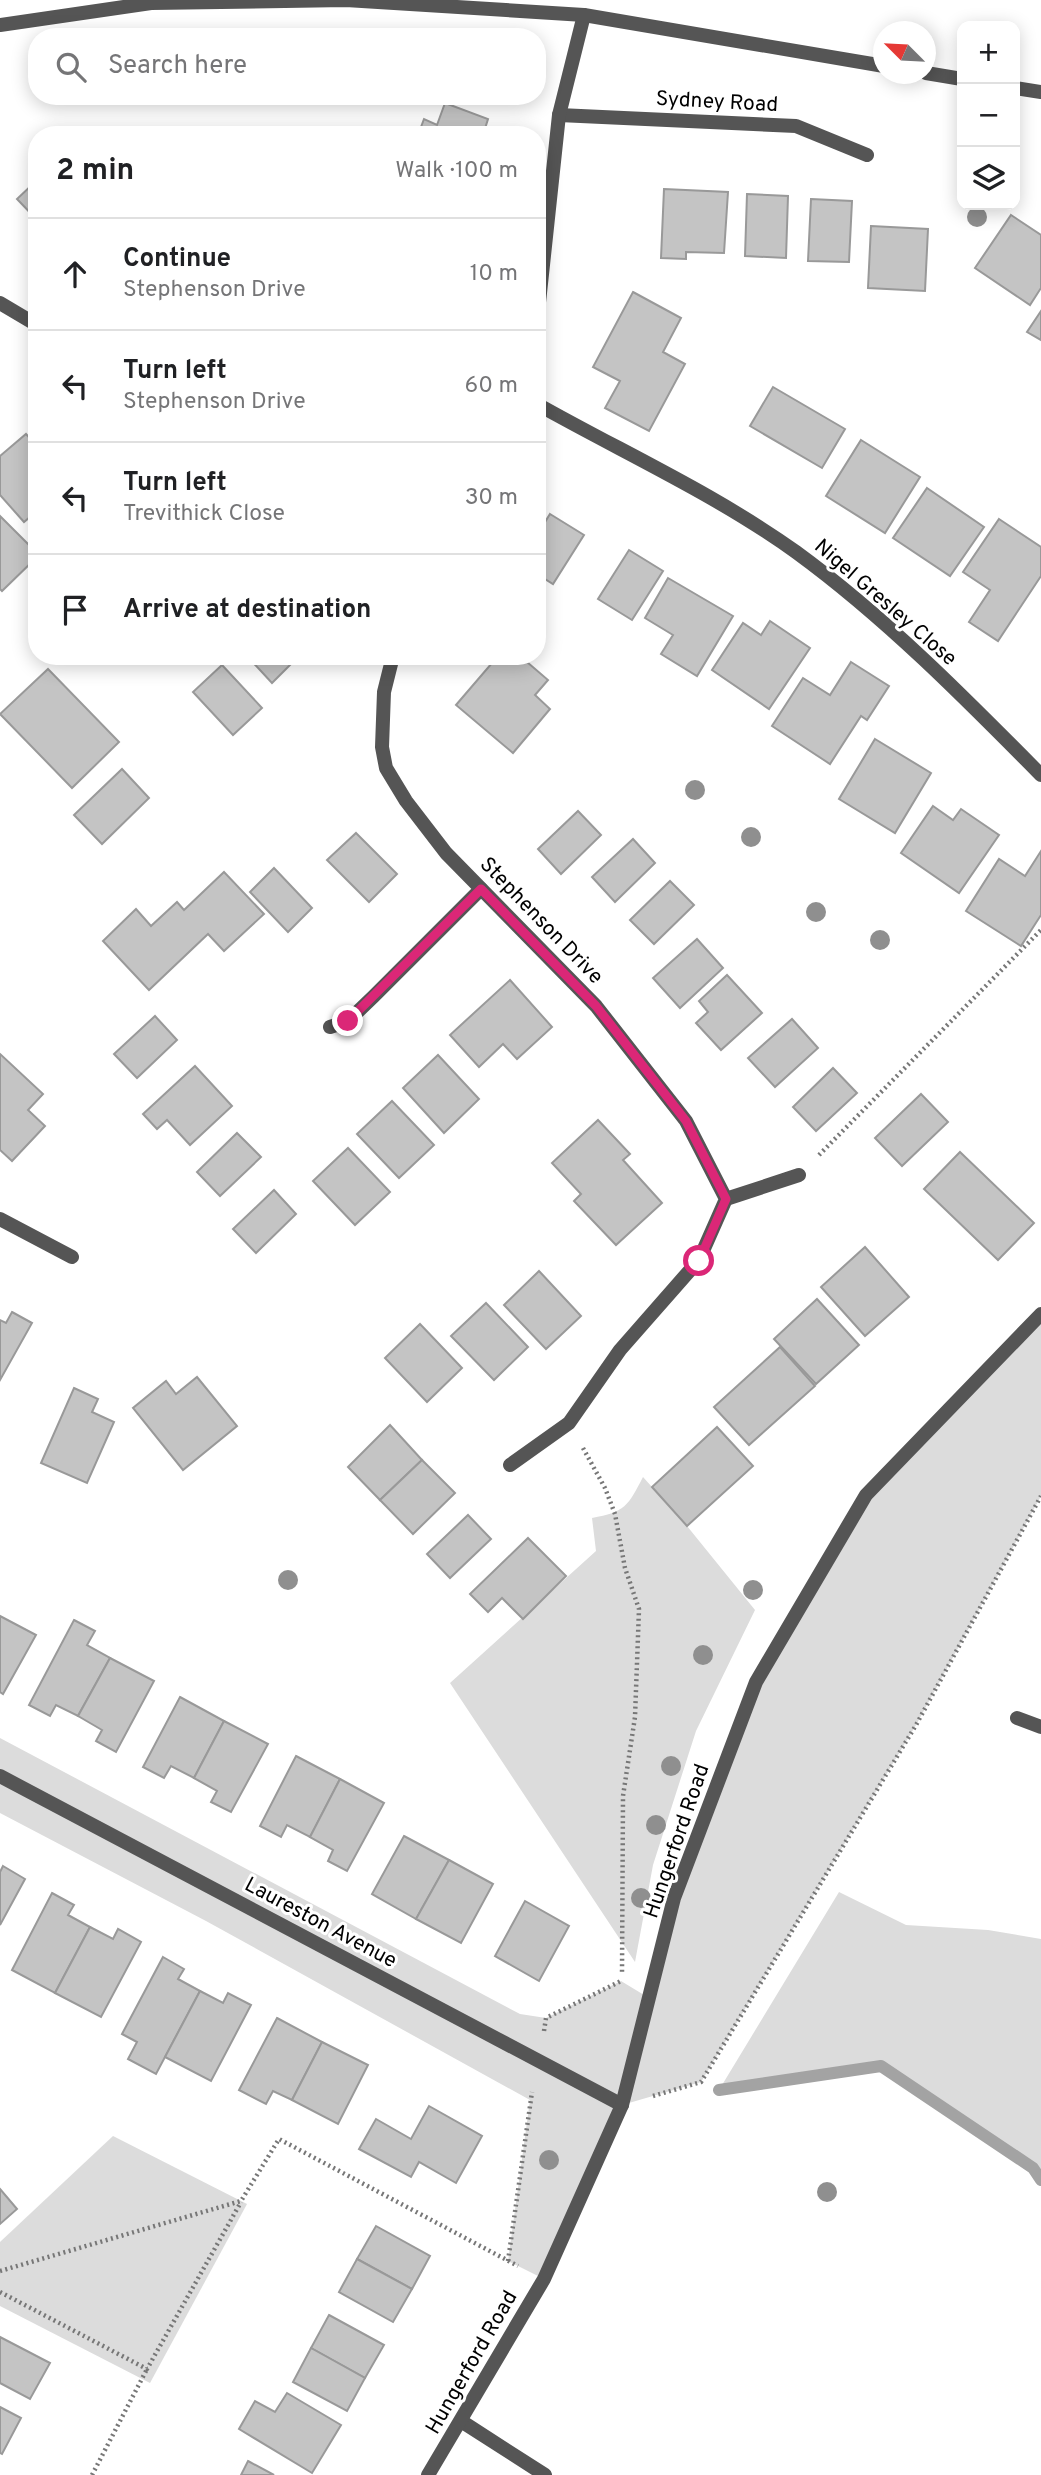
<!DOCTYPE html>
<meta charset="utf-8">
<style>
body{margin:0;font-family:Overpass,sans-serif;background:#f2f2f2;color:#202124}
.controls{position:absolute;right:21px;top:21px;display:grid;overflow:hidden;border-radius:14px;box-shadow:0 4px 18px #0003}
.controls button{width:63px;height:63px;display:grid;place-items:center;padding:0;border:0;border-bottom:2px solid #e0e0e0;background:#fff;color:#202124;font:35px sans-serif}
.compass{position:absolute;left:873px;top:21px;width:63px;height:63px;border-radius:50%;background:#fff;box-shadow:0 4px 18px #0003;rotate:294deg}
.stop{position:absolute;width:21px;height:21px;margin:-16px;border:5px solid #db2777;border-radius:50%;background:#fff}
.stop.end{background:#db2777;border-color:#fff;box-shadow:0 2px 7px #0008}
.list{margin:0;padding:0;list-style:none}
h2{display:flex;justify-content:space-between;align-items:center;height:91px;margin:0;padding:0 28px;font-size:30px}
h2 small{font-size:23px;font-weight:400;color:#757577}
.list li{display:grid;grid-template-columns:46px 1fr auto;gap:21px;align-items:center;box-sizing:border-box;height:112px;padding:0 28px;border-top:2px solid #e0e0e0}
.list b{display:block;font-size:26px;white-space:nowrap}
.list p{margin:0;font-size:23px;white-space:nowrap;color:#757577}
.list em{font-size:23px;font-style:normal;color:#757577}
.icon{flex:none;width:38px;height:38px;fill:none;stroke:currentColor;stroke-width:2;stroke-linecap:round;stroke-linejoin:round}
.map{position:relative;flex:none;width:1041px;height:2475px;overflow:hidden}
.search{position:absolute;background:#fff;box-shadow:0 4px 18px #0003;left:28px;top:28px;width:518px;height:77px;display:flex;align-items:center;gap:18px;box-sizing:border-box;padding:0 24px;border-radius:28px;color:#757577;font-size:26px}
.panel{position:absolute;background:#fff;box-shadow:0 4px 18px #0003;left:28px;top:126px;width:518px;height:539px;border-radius:28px}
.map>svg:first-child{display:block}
</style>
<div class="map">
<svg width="1041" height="2475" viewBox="0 0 1041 2475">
<rect width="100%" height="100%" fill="#fff"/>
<g fill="#dcdcdc">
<path d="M 1041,1314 L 1041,1496 L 916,1725 L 701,2082 L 622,2105 L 544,2279 L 508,2261 L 530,2100 L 206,1921 L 0,1813 L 0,1738 L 520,2014 L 546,2018 L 621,1981 L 649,1998 L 674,1898 L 756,1682 L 866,1495 Z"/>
<path d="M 643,1477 L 687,1526 L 755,1610 L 696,1731 L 653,1865 L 635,1962 L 450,1683 L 596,1551 L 592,1518 C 625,1512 628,1506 643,1477 Z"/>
<path d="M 839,1892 L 906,1925 L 988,1930 L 1041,1939 L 1041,2180 L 1033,2168 L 882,2067 L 719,2090 Z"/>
<path d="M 113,2136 L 247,2204 L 150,2383 L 0,2306 L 0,2242 Z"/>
</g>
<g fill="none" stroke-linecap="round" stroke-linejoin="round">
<path stroke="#a3a3a3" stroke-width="12" d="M 719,2090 L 881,2066 L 1033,2168 L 1041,2180"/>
</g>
<g fill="#c4c4c4" stroke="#999" stroke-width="2">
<path d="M 445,103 L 488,119 L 483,135 L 418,135 L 424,119 L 437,125 Z"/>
<path d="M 37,180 L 37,220 L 17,199 Z"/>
<path d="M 664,189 L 728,192 L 724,253 L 686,252 L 686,259 L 661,258 Z"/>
<path d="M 747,194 L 788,196 L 786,258 L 745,256 Z"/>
<path d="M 811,199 L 852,201 L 849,262 L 808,261 Z"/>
<path d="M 1011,215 L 1041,235 L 1041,288 L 1030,305 L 975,268 Z"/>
<path d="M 871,226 L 928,229 L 925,291 L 868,288 Z"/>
<path d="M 633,292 L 681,318 L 663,352 L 685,364 L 649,431 L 605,408 L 620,381 L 593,367 Z"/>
<path d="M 1041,311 L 1041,340 L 1027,332 Z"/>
<path d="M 773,387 L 845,429 L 822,468 L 750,426 Z"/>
<path d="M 26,434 L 37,446 L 37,511 L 24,522 L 0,495 L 0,456 Z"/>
<path d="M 861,440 L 920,477 L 885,533 L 826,496 Z"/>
<path d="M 927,488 L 984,527 L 950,576 L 893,538 Z"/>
<path d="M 550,514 L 584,535 L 553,584 L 537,574 L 537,535 Z"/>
<path d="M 0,516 L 37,553 L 37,557 L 2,591 L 0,589 Z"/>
<path d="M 999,519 L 1041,547 L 1041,576 L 998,641 L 969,622 L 990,590 L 963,572 Z"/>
<path d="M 629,550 L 663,571 L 632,620 L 598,599 Z"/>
<path d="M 668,578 L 733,616 L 697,676 L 661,654 L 673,635 L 645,618 Z"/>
<path d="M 770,621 L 810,648 L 769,709 L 712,670 L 743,623 L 761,635 Z"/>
<path d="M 247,656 L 299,656 L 272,683 Z"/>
<path d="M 498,656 L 520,656 L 548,680 L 535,695 L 550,709 L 513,753 L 456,705 Z"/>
<path d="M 851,662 L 889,686 L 867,720 L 861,716 L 830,764 L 772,726 L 803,678 L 830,695 Z"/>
<path d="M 222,665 L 262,708 L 233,735 L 193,692 Z"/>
<path d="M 48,669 L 119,742 L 72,788 L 0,714 Z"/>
<path d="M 875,739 L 931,773 L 895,833 L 839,799 Z"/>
<path d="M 122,769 L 149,798 L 102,844 L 74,815 Z"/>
<path d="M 933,806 L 953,820 L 961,809 L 999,835 L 959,893 L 901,853 Z"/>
<path d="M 578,811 L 601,835 L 561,874 L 538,849 Z"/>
<path d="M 356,833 L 397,874 L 369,902 L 327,860 Z"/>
<path d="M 633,839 L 655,863 L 615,902 L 592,877 Z"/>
<path d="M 1041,851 L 1041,915 L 1021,946 L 966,911 L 999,859 L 1025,876 Z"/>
<path d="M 274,868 L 312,908 L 288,932 L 250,892 Z"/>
<path d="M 224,872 L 264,914 L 224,951 L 208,934 L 149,990 L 103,941 L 136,909 L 151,926 L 177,902 L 184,910 Z"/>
<path d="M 670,881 L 694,905 L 654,944 L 630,920 Z"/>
<path d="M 697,939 L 723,968 L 680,1008 L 653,978 Z"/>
<path d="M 727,975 L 762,1013 L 721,1050 L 696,1023 L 708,1012 L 699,1001 Z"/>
<path d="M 510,980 L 552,1027 L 517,1059 L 503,1044 L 479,1067 L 450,1035 Z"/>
<path d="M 155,1016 L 177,1040 L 137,1078 L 114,1054 Z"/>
<path d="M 792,1019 L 818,1048 L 775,1087 L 748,1058 Z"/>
<path d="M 0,1054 L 43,1094 L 28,1110 L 45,1126 L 12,1161 L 0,1150 Z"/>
<path d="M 438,1055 L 479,1099 L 444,1133 L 403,1088 Z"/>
<path d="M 195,1066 L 232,1106 L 190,1145 L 167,1120 L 157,1129 L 143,1114 Z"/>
<path d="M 833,1068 L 857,1093 L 816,1131 L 793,1107 Z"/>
<path d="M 921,1094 L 948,1122 L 902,1166 L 875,1138 Z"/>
<path d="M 392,1101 L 434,1145 L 399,1178 L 357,1134 Z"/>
<path d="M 598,1120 L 630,1154 L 623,1160 L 662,1203 L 616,1245 L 574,1201 L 581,1194 L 552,1163 Z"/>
<path d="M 237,1133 L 261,1157 L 220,1196 L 197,1172 Z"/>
<path d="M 348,1148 L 390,1192 L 355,1225 L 313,1181 Z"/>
<path d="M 960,1152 L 1034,1223 L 998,1260 L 924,1189 Z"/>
<path d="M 274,1190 L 296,1214 L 256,1253 L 233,1229 Z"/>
<path d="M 865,1247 L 909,1297 L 865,1336 L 821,1287 Z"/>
<path d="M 539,1271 L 581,1316 L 546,1349 L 504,1305 Z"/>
<path d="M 817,1299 L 859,1345 L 816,1384 L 774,1339 Z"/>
<path d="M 486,1303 L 528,1347 L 494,1380 L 451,1336 Z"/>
<path d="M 12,1312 L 32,1323 L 0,1380 L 0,1320 L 6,1323 Z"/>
<path d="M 420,1324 L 462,1368 L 427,1402 L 385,1358 Z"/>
<path d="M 780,1347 L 815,1386 L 749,1445 L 714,1407 Z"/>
<path d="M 197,1377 L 237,1426 L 183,1470 L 133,1408 L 166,1381 L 176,1394 Z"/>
<path d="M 74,1388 L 98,1399 L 92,1412 L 114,1422 L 87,1483 L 41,1463 Z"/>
<path d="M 390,1425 L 422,1460 L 380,1500 L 348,1467 Z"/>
<path d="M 717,1427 L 753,1466 L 687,1526 L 652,1487 Z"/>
<path d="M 422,1460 L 455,1493 L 413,1534 L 380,1500 Z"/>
<path d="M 468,1515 L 491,1539 L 450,1578 L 427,1554 Z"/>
<path d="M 528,1538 L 566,1576 L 523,1619 L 502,1598 L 488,1612 L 470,1594 Z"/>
<path d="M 0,1616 L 36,1635 L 3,1694 L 0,1692 Z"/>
<path d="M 74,1620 L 95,1631 L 87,1645 L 110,1658 L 78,1716 L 56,1705 L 50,1716 L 29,1705 Z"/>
<path d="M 110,1658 L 154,1681 L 116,1752 L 96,1741 L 102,1730 L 78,1716 Z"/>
<path d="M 180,1697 L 224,1721 L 194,1778 L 171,1766 L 164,1778 L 143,1767 Z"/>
<path d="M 224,1721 L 268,1744 L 231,1812 L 211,1802 L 217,1791 L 194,1778 Z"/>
<path d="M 296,1756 L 340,1779 L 310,1837 L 287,1825 L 281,1837 L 260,1826 Z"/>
<path d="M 340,1779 L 384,1803 L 347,1871 L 328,1861 L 333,1850 L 310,1837 Z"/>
<path d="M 404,1836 L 449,1860 L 416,1919 L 372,1894 Z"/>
<path d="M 449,1860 L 493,1884 L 461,1943 L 416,1919 Z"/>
<path d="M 3,1866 L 25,1879 L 0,1925 L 0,1872 Z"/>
<path d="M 52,1893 L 74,1905 L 68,1915 L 90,1927 L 55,1993 L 12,1970 Z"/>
<path d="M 525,1901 L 569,1926 L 539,1981 L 495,1956 Z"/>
<path d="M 90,1927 L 113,1939 L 118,1929 L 141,1942 L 101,2017 L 55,1993 Z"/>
<path d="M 163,1957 L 184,1969 L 178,1979 L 200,1991 L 156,2074 L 128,2059 L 137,2042 L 122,2034 Z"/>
<path d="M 200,1991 L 223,2003 L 228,1993 L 251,2005 L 211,2081 L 165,2057 Z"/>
<path d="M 277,2018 L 322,2042 L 292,2100 L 273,2091 L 266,2104 L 239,2090 Z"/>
<path d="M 322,2042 L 368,2065 L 338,2124 L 292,2100 Z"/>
<path d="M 429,2106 L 482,2136 L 456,2183 L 419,2162 L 411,2177 L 359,2149 L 376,2119 L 411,2139 Z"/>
<path d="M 0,2189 L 17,2209 L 0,2224 Z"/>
<path d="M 376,2226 L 430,2256 L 412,2289 L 357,2259 Z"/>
<path d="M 357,2259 L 412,2289 L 393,2322 L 339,2292 Z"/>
<path d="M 329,2315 L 384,2345 L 365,2378 L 311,2348 Z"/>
<path d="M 0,2337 L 50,2363 L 30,2399 L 0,2383 Z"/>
<path d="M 311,2348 L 365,2378 L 347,2411 L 293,2382 Z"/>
<path d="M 287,2393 L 341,2425 L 312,2473 L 239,2429 L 255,2401 L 275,2412 Z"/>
<path d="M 0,2407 L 21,2418 L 2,2454 L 0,2453 Z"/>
<path d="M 248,2461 L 274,2475 L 241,2475 Z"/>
</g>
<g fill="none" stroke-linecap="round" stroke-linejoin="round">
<g stroke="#777" stroke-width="4.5" stroke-dasharray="2 3.5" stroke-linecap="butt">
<path d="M 819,1155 L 1041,930"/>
<path d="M 583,1448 L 605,1488 L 615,1514 L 625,1568 L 639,1609 L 635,1717 L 623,1796 L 622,1974"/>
<path d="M 544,2031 L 546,2018 L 621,1981"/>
<path d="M 653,2096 L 701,2082 L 916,1725 L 1041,1496"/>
<path d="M 508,2261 L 532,2092"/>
<path d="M 0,2271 L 241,2201 L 279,2139 L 518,2266"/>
<path d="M 0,2292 L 147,2369 L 241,2202"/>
<path d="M 92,2475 L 147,2369"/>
</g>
<g stroke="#555" stroke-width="14">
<path d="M 559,115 L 796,126 L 867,155"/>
<path d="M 0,303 L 37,325"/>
<path d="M 537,321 L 559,115 L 584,15"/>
<path d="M 537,404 C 624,453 715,494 796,552 C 885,617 964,697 1041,775"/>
<path d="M 393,656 L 384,692 L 382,747 L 386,768 L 406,801 L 446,853 L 596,1006 L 686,1121 L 726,1199 L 699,1260 L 620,1350 L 569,1423 L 510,1465"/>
<path d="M 330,1027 L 348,1021 L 374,996 L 481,889"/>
<path d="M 726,1199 L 799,1175"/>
<path d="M 0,1219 L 72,1257"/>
<path d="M 1017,1718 L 1041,1727"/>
<path d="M 0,1776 L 622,2105"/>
<path d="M 461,2421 L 545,2475"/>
</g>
<g stroke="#555" stroke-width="14">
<path d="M 0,25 L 151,3 L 346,0 L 584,15 L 884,66"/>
<path d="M 926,73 L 962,79"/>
<path d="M 1015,88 L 1041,92"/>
<path d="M 428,2475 L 544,2279 L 622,2105 L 674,1898 L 756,1682 L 866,1495 L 1041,1314"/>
</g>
</g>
<g fill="#8f8f8f">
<circle cx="977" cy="217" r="10"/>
<circle cx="695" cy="790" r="10"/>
<circle cx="751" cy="837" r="10"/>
<circle cx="816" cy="912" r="10"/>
<circle cx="880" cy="940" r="10"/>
<circle cx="288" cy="1580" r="10"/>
<circle cx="753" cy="1590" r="10"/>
<circle cx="703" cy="1655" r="10"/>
<circle cx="671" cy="1766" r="10"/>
<circle cx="656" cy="1825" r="10"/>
<circle cx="641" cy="1898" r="10"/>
<circle cx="549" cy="2160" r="10"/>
<circle cx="827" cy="2192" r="10"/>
</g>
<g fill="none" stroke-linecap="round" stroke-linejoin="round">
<path stroke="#db2777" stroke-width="9" d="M 348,1021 L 481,889 L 596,1006 L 686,1121 L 726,1199 L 699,1261"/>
</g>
<g text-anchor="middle" stroke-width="6" stroke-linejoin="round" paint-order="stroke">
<g font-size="21" fill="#000" stroke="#fff">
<text transform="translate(717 101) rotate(3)" y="7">Sydney Road</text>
<text transform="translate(886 602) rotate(41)" y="7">Nigel Gresley Close</text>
<text transform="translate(542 920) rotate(46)" y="7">Stephenson Drive</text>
<text transform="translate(676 1841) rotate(-71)" y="7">Hungerford Road</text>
<text transform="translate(321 1922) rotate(28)" y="7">Laureston Avenue</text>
<text transform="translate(471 2362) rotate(-60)" y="7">Hungerford Road</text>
</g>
</g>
</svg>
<div class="controls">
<button>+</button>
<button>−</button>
<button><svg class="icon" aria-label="layers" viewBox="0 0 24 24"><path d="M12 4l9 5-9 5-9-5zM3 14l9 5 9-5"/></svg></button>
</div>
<svg class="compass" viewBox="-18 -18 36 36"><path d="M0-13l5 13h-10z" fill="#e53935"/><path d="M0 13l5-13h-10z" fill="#757577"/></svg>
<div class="stop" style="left:699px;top:1261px"></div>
<div class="stop end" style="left:348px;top:1021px"></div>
<div class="search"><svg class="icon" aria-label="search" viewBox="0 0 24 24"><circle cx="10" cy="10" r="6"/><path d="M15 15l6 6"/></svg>Search here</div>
<section class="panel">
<h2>2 min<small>Walk · 100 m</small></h2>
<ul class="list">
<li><svg class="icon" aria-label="ahead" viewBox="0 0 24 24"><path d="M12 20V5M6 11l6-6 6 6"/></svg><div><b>Continue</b><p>Stephenson Drive</p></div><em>10 m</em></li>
<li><svg class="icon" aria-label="left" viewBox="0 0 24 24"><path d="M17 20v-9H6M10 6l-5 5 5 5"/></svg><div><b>Turn left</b><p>Stephenson Drive</p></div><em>60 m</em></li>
<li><svg class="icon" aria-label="left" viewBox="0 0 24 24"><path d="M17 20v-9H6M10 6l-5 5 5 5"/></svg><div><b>Turn left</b><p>Trevithick Close</p></div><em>30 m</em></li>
<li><svg class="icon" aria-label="arrive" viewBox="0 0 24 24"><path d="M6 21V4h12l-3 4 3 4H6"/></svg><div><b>Arrive at destination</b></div></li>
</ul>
</section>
</div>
